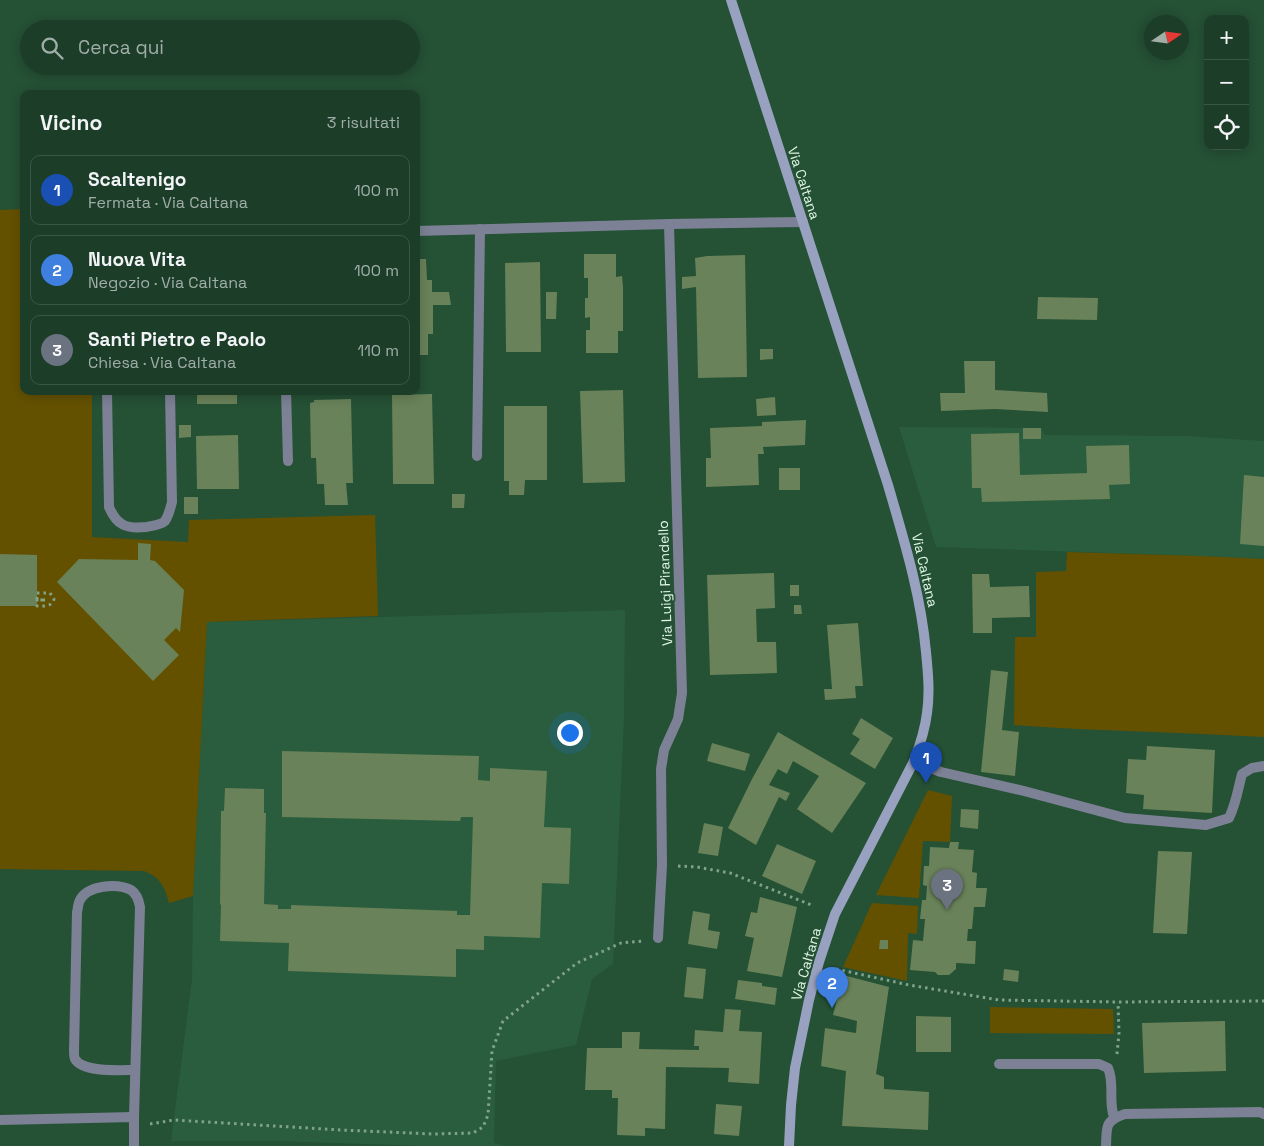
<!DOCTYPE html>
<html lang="it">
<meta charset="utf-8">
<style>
body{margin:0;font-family:"Space Grotesk",sans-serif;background:#254430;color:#f1f3f6}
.controls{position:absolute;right:15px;top:15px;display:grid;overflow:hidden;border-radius:10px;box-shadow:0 2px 12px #0003}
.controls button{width:45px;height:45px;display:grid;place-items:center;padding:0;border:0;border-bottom:1px solid #3a5645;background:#1c3d28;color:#f1f3f6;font:25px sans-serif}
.compass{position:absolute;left:1144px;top:15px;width:45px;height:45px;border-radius:50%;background:#1c3d28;box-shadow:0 2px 12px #0003;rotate:77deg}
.you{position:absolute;left:569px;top:732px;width:18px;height:18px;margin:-12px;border:4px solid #fff;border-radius:50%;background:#1a73e8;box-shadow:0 0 0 8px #1a73e833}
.badge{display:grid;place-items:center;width:32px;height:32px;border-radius:50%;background:#fa87e7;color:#fff;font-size:16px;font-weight:700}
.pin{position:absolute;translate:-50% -41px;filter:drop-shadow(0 1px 2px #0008)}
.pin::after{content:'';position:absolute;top:26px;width:18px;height:15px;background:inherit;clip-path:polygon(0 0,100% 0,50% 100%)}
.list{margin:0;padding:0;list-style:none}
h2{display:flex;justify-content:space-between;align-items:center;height:65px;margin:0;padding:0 20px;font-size:21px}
h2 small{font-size:16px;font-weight:400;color:#a0aea8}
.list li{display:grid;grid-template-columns:32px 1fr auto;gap:15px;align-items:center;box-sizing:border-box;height:70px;margin:0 10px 10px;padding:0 10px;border:1px solid #3a5645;border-radius:10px}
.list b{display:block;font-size:19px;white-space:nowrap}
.list p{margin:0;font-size:16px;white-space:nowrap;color:#a0aea8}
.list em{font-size:16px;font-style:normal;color:#a0aea8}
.icon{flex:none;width:28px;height:28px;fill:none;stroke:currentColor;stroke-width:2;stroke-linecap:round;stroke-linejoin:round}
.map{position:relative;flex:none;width:1264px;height:1146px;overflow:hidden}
.search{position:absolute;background:#1c3d28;box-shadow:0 2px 12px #0003;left:20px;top:20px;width:400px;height:55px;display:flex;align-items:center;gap:12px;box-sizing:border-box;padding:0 18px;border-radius:28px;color:#a0aea8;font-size:19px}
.panel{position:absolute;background:#1c3d28;box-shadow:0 2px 12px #0003;left:20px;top:90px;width:400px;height:305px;border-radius:10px}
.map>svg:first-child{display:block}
</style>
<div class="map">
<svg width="1264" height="1146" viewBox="0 0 1264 1146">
<rect width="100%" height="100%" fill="#255135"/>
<g fill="#2a5d3d">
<path d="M 899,427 L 1041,428 L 1045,435 L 1186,436 L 1264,441 L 1264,559 L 1201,556 L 936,547 Z"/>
<path d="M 625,610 L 624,719 L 613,964 L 592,979 L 576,1045 L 496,1061 L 494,1143 L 507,1146 L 426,1146 L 278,1141 L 171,1141 L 192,979 L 193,896 L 207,622 Z"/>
</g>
<g fill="#645100">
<path d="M 24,209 L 24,391 L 92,391 L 92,537 L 188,542 L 189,520 L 375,515 L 378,616 L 207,622 L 193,896 L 169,903 C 165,887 160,877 144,871 L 0,869 L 0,210 Z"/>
<path d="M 1067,552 L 1201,556 L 1264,559 L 1264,737 C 1181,732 1097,731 1014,725 L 1015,637 L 1036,637 L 1036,572 L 1066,571 Z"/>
<path d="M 928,790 L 952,796 L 950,842 L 923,841 L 919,898 L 876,895 Z"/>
<path d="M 872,903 L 918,906 L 917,934 L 908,933 L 907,981 L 843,967 Z"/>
<path d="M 990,1007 L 1113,1009 L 1114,1034 L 990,1033 Z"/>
</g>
<g fill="#698259">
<path d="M 584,254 L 616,254 L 616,277 L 622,276 L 623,287 L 623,331 L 618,331 L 618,353 L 586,353 L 586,330 L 590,330 L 590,317 L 585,318 L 585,298 L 588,298 L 588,278 L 584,278 Z"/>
<path d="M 745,255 L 747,377 L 698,378 L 696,287 L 682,289 L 682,277 L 696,276 L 695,258 L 707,256 Z"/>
<path d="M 416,259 L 426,259 L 427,280 L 432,280 L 432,292 L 449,292 L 451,305 L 433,305 L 433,334 L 428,334 L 428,355 L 416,355 Z"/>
<path d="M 540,262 L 541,352 L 506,352 L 505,263 Z"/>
<path d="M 546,292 L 557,292 L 556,319 L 546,319 Z"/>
<path d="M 1038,297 L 1098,298 L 1097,320 L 1037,319 Z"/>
<path d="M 760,349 L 773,349 L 773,359 L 760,360 Z"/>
<path d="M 964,361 L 995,361 L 995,390 L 1047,393 L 1048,412 L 995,409 L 941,411 L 940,393 L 965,393 Z"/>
<path d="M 623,390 L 625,482 L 583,483 L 580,391 Z"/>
<rect x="197" y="391" width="40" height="13"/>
<path d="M 432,394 L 434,484 L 393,484 L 392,395 Z"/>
<path d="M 775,397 L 776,415 L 757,416 L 756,399 Z"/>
<path d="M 351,399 L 353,483 L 346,483 L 348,505 L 325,505 L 324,484 L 317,484 L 316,458 L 311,458 L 310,403 L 314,402 L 314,400 Z"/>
<path d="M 504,406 L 547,406 L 547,480 L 525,480 L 524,495 L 509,495 L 509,481 L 504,481 Z"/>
<path d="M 806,420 L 805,445 L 763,447 L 764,454 L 758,454 L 759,485 L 706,487 L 706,458 L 711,458 L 710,428 L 762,426 L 762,422 Z"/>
<path d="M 179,425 L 191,425 L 191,437 L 179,438 Z"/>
<rect x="1023" y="428" width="18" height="11"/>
<path d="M 1019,433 L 1020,475 L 1087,473 L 1086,446 L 1129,445 L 1130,484 L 1109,485 L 1110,499 L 982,502 L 981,488 L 972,488 L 971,434 Z"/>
<path d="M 238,435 L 239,489 L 197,489 L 196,436 Z"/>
<rect x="779" y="468" width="21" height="22"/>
<path d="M 1244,475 L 1264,477 L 1264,546 L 1240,544 Z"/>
<path d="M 452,494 L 465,494 L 464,508 L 452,508 Z"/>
<rect x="184" y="497" width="14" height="17"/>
<path d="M 138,543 L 151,544 L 150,560 L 155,561 L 184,590 L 180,632 L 176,628 L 164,640 L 179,655 L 153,681 L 57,582 L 79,559 L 138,560 Z"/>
<path d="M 0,554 L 37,555 L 37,606 L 0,606 Z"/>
<path d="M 774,573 L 775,608 L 756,609 L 757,642 L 776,642 L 777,673 L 710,675 L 707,575 Z"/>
<path d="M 972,574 L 989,574 L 990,587 L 1029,586 L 1030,617 L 992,618 L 992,633 L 973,633 Z"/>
<rect x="790" y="585" width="9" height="11"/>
<path d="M 794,605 L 801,605 L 802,614 L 794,614 Z"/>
<path d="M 858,623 L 863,686 L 855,686 L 856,698 L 825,700 L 824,689 L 832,689 L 827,625 Z"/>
<path d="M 991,670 L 1008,672 L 1002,730 L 1019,732 L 1015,776 L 981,772 Z"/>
<path d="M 861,718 L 893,738 L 875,769 L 850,754 L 860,739 L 852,734 Z"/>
<path d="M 778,732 L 866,783 L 832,833 L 797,809 L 819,776 L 793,761 L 787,774 L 778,769 L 769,785 L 790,793 L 786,801 L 779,797 L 756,845 L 728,828 L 752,779 Z"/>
<path d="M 712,743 L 750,754 L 745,771 L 707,761 Z"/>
<path d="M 1147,746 L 1215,750 L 1212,813 L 1143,809 L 1144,795 L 1126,793 L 1128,759 L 1146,760 Z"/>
<path d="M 282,751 L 479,756 L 478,780 L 490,781 L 490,768 L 547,771 L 544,827 L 571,828 L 569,884 L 542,883 L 540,938 L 484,936 L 484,950 L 456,949 L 456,977 L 288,971 L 289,943 L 220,941 L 221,905 L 220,904 L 221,811 L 224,811 L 225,788 L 264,789 L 264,813 L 266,813 L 264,904 L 278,905 L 278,909 L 291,909 L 291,905 L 457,911 L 457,915 L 470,915 L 473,817 L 461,817 L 460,821 L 282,817 Z"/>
<path d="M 961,809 L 979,810 L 978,829 L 960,827 Z"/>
<path d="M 704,823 L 723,827 L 718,856 L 698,853 Z"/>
<path d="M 950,842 L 959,842 L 958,849 L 974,850 L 972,872 L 977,873 L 976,888 L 987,888 L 985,907 L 974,907 L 972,929 L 968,929 L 967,941 L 976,941 L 975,964 L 956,963 L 956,969 L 949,975 L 938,975 L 935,972 L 910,970 L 913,940 L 923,941 L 925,919 L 920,919 L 922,900 L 926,900 L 927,886 L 923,885 L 924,866 L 929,866 L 930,847 L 949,848 Z"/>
<path d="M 777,844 L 816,861 L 802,894 L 762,876 Z"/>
<path d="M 1158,851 L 1192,852 L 1187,934 L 1153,933 Z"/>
<path d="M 760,897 L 797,907 L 782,977 L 747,971 L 754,938 L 745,936 L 751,912 L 757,913 Z"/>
<path d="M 693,911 L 710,914 L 708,930 L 720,932 L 717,949 L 688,944 Z"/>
<path d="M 880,940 L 888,940 L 888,949 L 879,949 Z"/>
<path d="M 687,967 L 706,969 L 703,999 L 684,997 Z"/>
<path d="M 1004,969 L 1019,971 L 1018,982 L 1003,980 Z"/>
<path d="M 843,975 L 889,987 L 876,1074 L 884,1077 L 884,1089 L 929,1092 L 928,1130 L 842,1126 L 846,1071 L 821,1066 L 825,1028 L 856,1033 L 857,1021 L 833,1015 Z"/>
<path d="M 738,980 L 762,983 L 762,986 L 777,988 L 775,1005 L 735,999 Z"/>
<path d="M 725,1009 L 741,1010 L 739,1031 L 762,1032 L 759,1084 L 728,1082 L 729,1068 L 666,1067 L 665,1129 L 645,1128 L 645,1136 L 617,1135 L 618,1098 L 612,1098 L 612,1090 L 585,1090 L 587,1048 L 622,1048 L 622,1032 L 640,1032 L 639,1049 L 699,1050 L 699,1046 L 694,1046 L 695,1030 L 723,1032 Z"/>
<path d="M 916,1016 L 951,1017 L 951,1052 L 916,1052 Z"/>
<path d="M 1225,1021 L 1226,1071 L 1144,1073 L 1142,1023 Z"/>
<path d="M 716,1104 L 742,1106 L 739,1136 L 714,1134 Z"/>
</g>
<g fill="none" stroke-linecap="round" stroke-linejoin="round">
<g stroke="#81a38c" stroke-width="3" stroke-dasharray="2.5 4" stroke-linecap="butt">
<path d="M 37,593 L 50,593 L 54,599 C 52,607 44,606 37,606 L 37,600 L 46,600 L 37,600 Z"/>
<path d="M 678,866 L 697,867 L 730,873 L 814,906"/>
<path d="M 836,969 L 909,985 L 999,1000 L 1118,1002 L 1264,1001"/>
<path d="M 1117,1054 L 1119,1033 L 1118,1002"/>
<path d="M 150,1124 L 174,1120 L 341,1130 L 433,1134 L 473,1133 L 483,1127 L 488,1115 L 492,1051 L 503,1021 L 577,963 L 621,943 L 643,941"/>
</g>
<g stroke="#7c8195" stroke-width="10">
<path d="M 107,391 L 109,507 C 117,526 127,529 146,527 C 152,526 161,525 165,521 C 169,515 170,509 172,502 L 170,391"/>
<path d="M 914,761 L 941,772 L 1024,791 L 1125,818 L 1206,825 L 1229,818 C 1236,804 1238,789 1242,774 L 1252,768 L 1264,766"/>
<path d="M 134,1117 L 140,907 C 139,901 137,894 131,890 C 117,883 88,885 80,900 C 78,903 78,909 77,912 L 74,1051 C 74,1054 74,1058 75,1059 C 83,1073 121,1070 135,1070"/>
</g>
<g stroke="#7c8195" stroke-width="10">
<path d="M 416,231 L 669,224 L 803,222"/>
<path d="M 286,391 L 288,461"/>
<path d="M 477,456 L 480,229"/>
<path d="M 658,938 L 662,865 L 661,769 L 664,750 L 678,719 L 682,693 L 669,224"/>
<path d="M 999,1064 L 1099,1064 L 1108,1068 C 1115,1084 1108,1100 1114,1117"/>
<path d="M 0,1120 L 134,1117 L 134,1146"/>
<path d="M 1106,1146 C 1107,1127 1104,1121 1125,1114 L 1260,1112 L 1264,1114"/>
</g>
<path stroke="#99a1c0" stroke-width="10" d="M 731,0 L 888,485 C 904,540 921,595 926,652 C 928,672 930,693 927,713 C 925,730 920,745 914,761 L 835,914 L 819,962 L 809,1000 L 795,1068 L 791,1105 L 789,1146"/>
</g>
<g text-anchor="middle" stroke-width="4" stroke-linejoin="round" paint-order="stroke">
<g font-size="14" fill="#dff6e5" stroke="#255135">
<text transform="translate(804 183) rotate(72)" y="5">Via Caltana</text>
<text transform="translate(925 570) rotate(77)" y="5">Via Caltana</text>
<text transform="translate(665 583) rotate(-92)" y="5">Via Luigi Pirandello</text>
<text transform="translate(806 964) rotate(-74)" y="5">Via Caltana</text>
</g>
</g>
</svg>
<div class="controls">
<button>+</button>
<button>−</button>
<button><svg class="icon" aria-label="locate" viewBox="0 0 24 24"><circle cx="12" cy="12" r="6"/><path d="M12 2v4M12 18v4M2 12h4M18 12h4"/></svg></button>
</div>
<svg class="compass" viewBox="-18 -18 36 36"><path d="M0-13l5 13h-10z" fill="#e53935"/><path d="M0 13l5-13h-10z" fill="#a0aea8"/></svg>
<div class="you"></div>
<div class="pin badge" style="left:926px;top:783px;background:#1a4fb4">1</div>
<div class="pin badge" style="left:832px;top:1008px;background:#3f7fe0">2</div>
<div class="pin badge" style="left:947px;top:910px;background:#6b7280">3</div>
<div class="search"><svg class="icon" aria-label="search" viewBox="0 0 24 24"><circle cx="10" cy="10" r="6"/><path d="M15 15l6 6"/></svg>Cerca qui</div>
<section class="panel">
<h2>Vicino<small>3 risultati</small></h2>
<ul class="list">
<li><span class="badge" style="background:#1a4fb4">1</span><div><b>Scaltenigo</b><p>Fermata · Via Caltana</p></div><em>100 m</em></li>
<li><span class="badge" style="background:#3f7fe0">2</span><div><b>Nuova Vita</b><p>Negozio · Via Caltana</p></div><em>100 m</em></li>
<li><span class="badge" style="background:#6b7280">3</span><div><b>Santi Pietro e Paolo</b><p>Chiesa · Via Caltana</p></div><em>110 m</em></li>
</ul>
</section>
</div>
